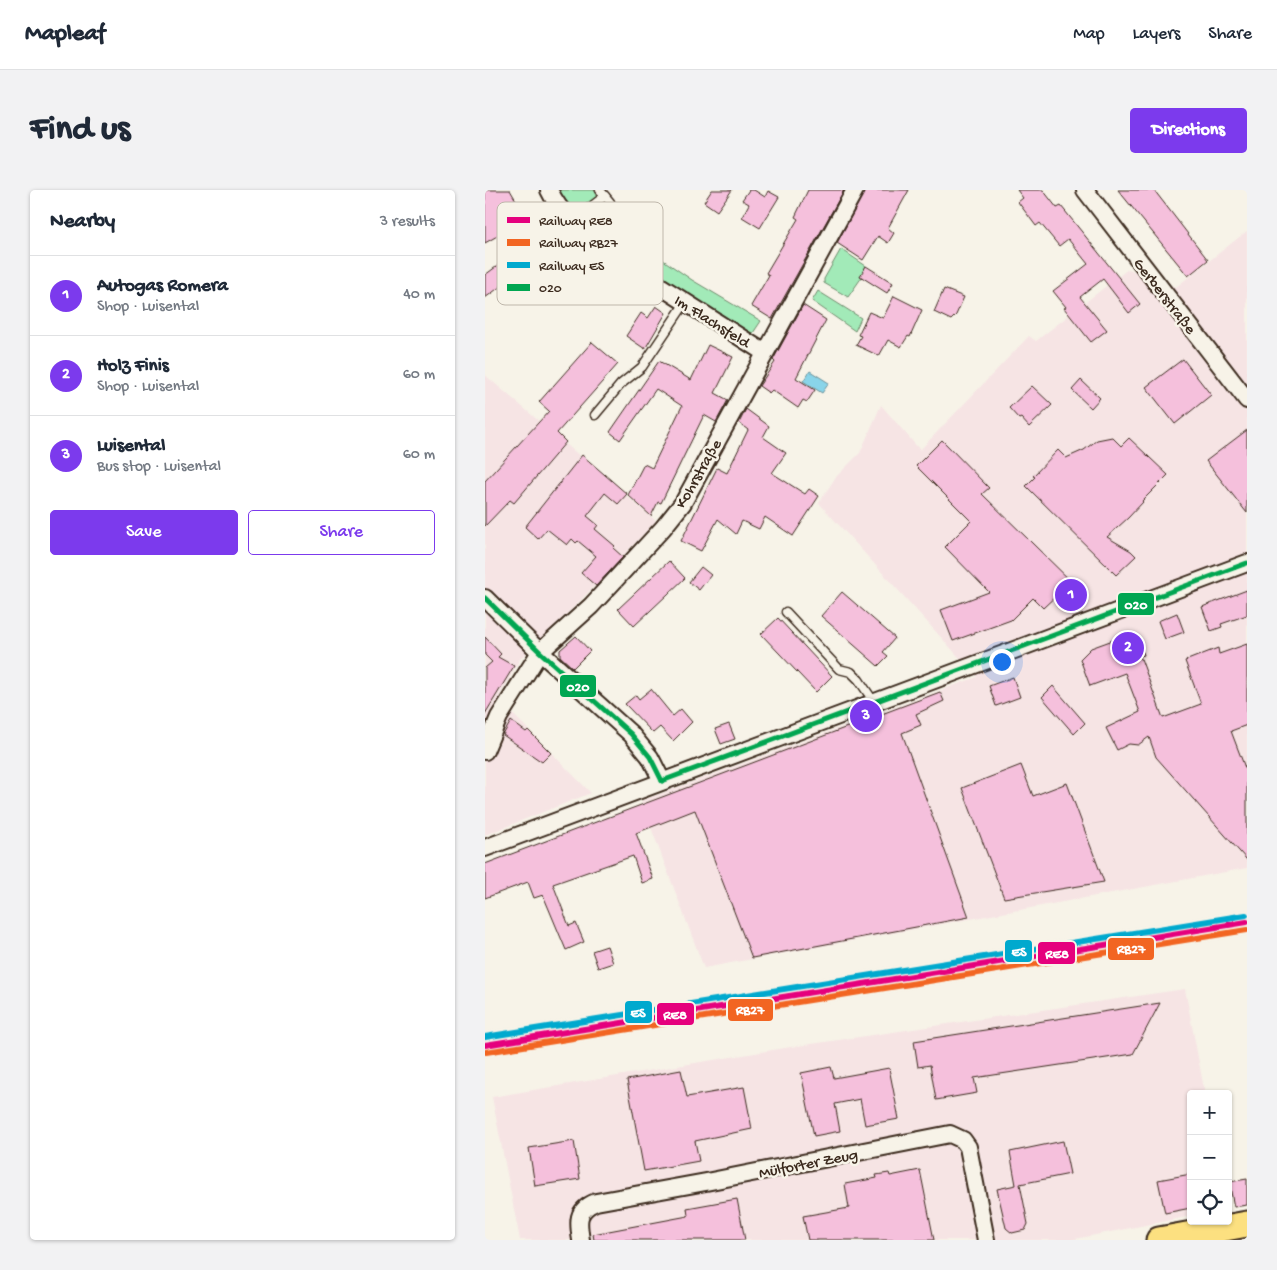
<!DOCTYPE html>
<meta charset="utf-8">
<style>
body{margin:0;font-family:"Gochi Hand",sans-serif;background:#f2f2f3;color:#1f2937}
.controls{position:absolute;right:15px;bottom:15px;display:grid;overflow:hidden;border-radius:5px;box-shadow:0 1px 4px #0004}
.controls button{width:45px;height:45px;display:grid;place-items:center;padding:0;border:0;border-bottom:1px solid #e0e1e3;background:#fff;color:#1f2937;font:25px sans-serif}
.you{position:absolute;left:516px;top:471px;width:18px;height:18px;margin:-12px;border:4px solid #fff;border-radius:50%;background:#1a73e8;box-shadow:0 0 0 8px #1a73e833}
.badge{display:grid;place-items:center;width:32px;height:32px;border-radius:50%;background:#7c3aed;color:#fff;font-size:16px;font-weight:700}
.pin{position:absolute;translate:-50% -50%;border:2px solid #fff;box-shadow:0 1px 5px #0006}
.list{margin:0;padding:0;list-style:none}
h2{display:flex;justify-content:space-between;align-items:center;height:65px;margin:0;padding:0 20px;font-size:21px}
h2 small{font-size:16px;font-weight:400;color:#747a83}
.list li{display:grid;grid-template-columns:32px 1fr auto;gap:15px;align-items:center;box-sizing:border-box;height:80px;padding:0 20px;border-top:1px solid #e0e1e3}
.list b{display:block;font-size:19px;white-space:nowrap}
.list p{margin:0;font-size:16px;white-space:nowrap;color:#747a83}
.list em{font-size:16px;font-style:normal;color:#747a83}
.actions{display:flex;gap:10px;padding:15px 20px}
.actions a{flex:1;padding:11px 0;border:1px solid #7c3aed;border-radius:5px;text-align:center;font-size:18px;color:#7c3aed}
.actions .main{background:#7c3aed;color:#fff}
.icon{flex:none;width:28px;height:28px;fill:none;stroke:currentColor;stroke-width:2;stroke-linecap:round;stroke-linejoin:round}
.map{position:relative;flex:none;width:762px;height:1050px;overflow:hidden;border-radius:5px}
header{display:flex;align-items:center;gap:30px;box-sizing:border-box;height:70px;padding:0 25px;background:#fff;border-bottom:1px solid #e0e1e3}
header strong{font-size:24px}
nav{display:flex;gap:28px;margin-inline-start:auto;font-size:18px}
.intro{display:flex;align-items:center;justify-content:space-between;box-sizing:border-box;height:120px;padding:0 30px}
h1{margin:0;font-size:35px}
.button{padding:12px 22px;border-radius:5px;background:#7c3aed;color:#fff;font-size:18px;font-weight:700}
main{display:flex;gap:30px;padding:0 30px}
aside{flex:1;background:#fff;border-radius:5px;box-shadow:0 1px 4px #0004}
.map>svg:first-child{display:block}
</style>
<header>
<strong>Mapleaf</strong>
<nav><a>Map</a><a>Layers</a><a>Share</a></nav>
</header>
<div class="intro"><h1>Find us</h1><a class="button">Directions</a></div>
<main>
<aside>
<h2>Nearby<small>3 results</small></h2>
<ul class="list">
<li><span class="badge">1</span><div><b>Autogas Romera</b><p>Shop · Luisental</p></div><em>40 m</em></li>
<li><span class="badge">2</span><div><b>Holz Finis</b><p>Shop · Luisental</p></div><em>60 m</em></li>
<li><span class="badge">3</span><div><b>Luisental</b><p>Bus stop · Luisental</p></div><em>60 m</em></li>
</ul>
<div class="actions"><a class="main">Save</a><a>Share</a></div>
</aside>
<div class="map">
<svg width="762" height="1050" viewBox="0 0 762 1050">
<rect width="100%" height="100%" fill="#f7f3e8"/>
<filter id="ink" filterUnits="userSpaceOnUse"><feTurbulence type="fractalNoise" baseFrequency=".02" numOctaves="2"/><feDisplacementMap in="SourceGraphic" scale="10" xChannelSelector="R" yChannelSelector="G"/><feConvolveMatrix kernelMatrix="1 2 1 2 8 2 1 2 1" color-interpolation-filters="sRGB"/></filter>
<g filter="url(#ink)">
<g fill="#f6e4e4">
<path d="M 762,41 L 762,678 L 219,778 L 156,611 L 492,487 L 334,313 L 350,288 L 375,263 L 396,215 L 435,260 L 544,146 L 551,151 L 643,79 L 691,97 Z"/>
<path d="M 0,185 L 171,331 L 94,412 L 35,469 L 13,509 L 106,603 L 0,645 Z"/>
<path d="M 700,799 L 720,904 L 706,904 L 706,1026 L 585,1050 L 35,1050 L 7,907 L 306,857 Z"/>
</g>
<g fill="#a2eab8" stroke="#6e8a6b">
<path d="M 73,0 L 109,0 L 113,6 L 97,20 L 90,22 L 77,8 Z"/>
<path d="M 119,11 L 124,16 L 131,12 L 175,61 L 171,65 L 207,90 L 276,131 L 268,143 C 256,141 242,129 232,123 C 186,95 139,67 98,32 L 99,27 Z"/>
<path d="M 356,59 L 381,76 L 375,86 L 377,87 L 363,107 L 339,93 L 339,89 Z"/>
<path d="M 333,101 L 376,128 L 370,141 L 327,111 Z"/>
</g>
<path fill="#89d4e9" stroke="#6a9098" d="M 325,181 L 344,193 L 337,203 L 318,191 Z"/>
<g fill="#f5c0dc" stroke="#3b2a1e">
<path d="M 0,0 L 25,0 L 42,29 L 0,53 Z"/>
<path d="M 227,0 L 247,0 L 232,21 L 219,12 Z"/>
<path d="M 264,0 L 269,0 L 280,7 L 283,1 L 294,7 L 275,38 L 257,27 L 264,14 L 257,10 Z"/>
<path d="M 323,0 L 359,0 L 287,129 L 266,116 L 284,85 L 281,83 L 313,29 L 310,27 Z"/>
<path d="M 380,0 L 424,0 L 403,38 L 409,43 L 403,53 L 393,46 L 378,70 L 352,53 Z"/>
<path d="M 532,0 L 558,0 L 572,18 L 576,16 L 655,114 L 644,123 L 618,89 L 595,107 L 622,140 L 606,152 L 579,118 L 581,117 L 568,101 L 603,74 L 583,49 L 574,56 L 555,33 L 551,36 L 533,12 L 538,8 Z"/>
<path d="M 633,0 L 669,0 L 723,70 L 703,86 Z"/>
<path d="M 54,45 L 65,60 L 0,108 L 0,85 Z"/>
<path d="M 381,76 L 408,93 L 402,103 L 375,86 Z"/>
<path d="M 459,99 L 479,107 L 471,125 L 466,130 L 449,122 Z"/>
<path d="M 409,106 L 437,120 L 425,147 L 423,146 L 416,157 L 403,150 L 394,166 L 371,155 L 376,146 L 373,145 L 384,122 L 398,128 Z"/>
<path d="M 318,115 L 341,130 L 311,188 L 330,200 L 322,212 L 318,210 L 313,218 L 287,200 L 284,203 L 274,196 L 290,172 L 288,170 Z"/>
<path d="M 171,116 L 181,123 L 160,159 L 141,146 L 156,123 L 163,128 Z"/>
<path d="M 107,152 L 133,174 L 72,243 L 81,252 L 29,313 L 25,310 L 0,336 L 0,291 L 64,221 L 54,212 Z"/>
<path d="M 223,155 L 248,167 L 230,203 L 243,210 L 231,232 L 219,225 L 176,313 L 173,312 L 166,326 L 143,305 L 159,274 L 167,278 L 197,216 L 171,199 L 135,250 L 125,242 L 174,171 L 206,190 Z"/>
<path d="M 698,169 L 726,205 L 690,234 L 661,197 Z"/>
<path d="M 596,190 L 615,208 L 606,218 L 587,200 Z"/>
<path d="M 547,196 L 567,215 L 544,237 L 536,228 L 534,229 L 524,218 Z"/>
<path d="M 261,219 L 284,236 L 278,247 L 301,263 L 287,283 L 320,304 L 324,299 L 334,306 L 308,346 L 280,327 L 274,339 L 257,331 L 251,344 L 233,329 L 216,361 L 196,351 L 232,278 L 242,283 L 263,240 L 254,233 Z"/>
<path d="M 762,240 L 762,323 L 721,271 Z"/>
<path d="M 627,247 L 636,256 L 644,248 L 683,285 L 657,311 L 658,312 L 643,328 L 622,347 L 646,361 L 651,366 L 631,385 L 541,296 L 550,287 L 548,286 L 573,260 L 581,268 L 599,260 L 612,250 Z"/>
<path d="M 457,250 L 504,298 L 497,304 L 598,403 L 585,416 L 573,404 L 558,418 L 548,408 L 526,430 L 468,451 L 456,420 L 504,402 L 460,357 L 486,331 L 431,276 Z"/>
<path d="M 97,265 L 142,304 L 133,314 L 120,303 L 102,326 L 113,335 L 110,339 L 130,356 L 128,358 L 138,367 L 111,396 L 96,383 L 111,366 L 93,351 L 91,353 L 87,349 L 82,355 L 62,339 L 53,349 L 40,337 Z"/>
<path d="M 184,371 L 200,388 L 149,436 L 133,419 Z"/>
<path d="M 216,377 L 226,385 L 214,400 L 204,392 Z"/>
<path d="M 762,400 L 762,425 L 736,434 L 737,437 L 726,441 L 717,417 Z"/>
<path d="M 357,402 L 410,448 L 398,462 L 403,466 L 393,476 L 336,426 Z"/>
<path d="M 692,423 L 699,442 L 680,449 L 673,431 Z"/>
<path d="M 293,428 L 347,486 L 331,502 L 276,444 Z"/>
<path d="M 91,446 L 105,461 L 88,478 L 75,466 L 75,460 Z"/>
<path d="M 652,446 L 659,465 L 655,466 L 678,528 L 716,514 L 700,471 L 733,458 L 734,464 L 762,454 L 762,535 L 746,541 L 762,583 L 762,670 L 671,567 L 664,547 L 653,555 L 644,554 L 632,560 L 621,538 L 655,522 L 640,483 L 605,496 L 595,469 L 606,458 L 628,450 L 629,454 Z"/>
<path d="M 0,447 L 16,464 L 13,467 L 29,476 L 0,524 L 0,478 L 7,472 L 0,465 Z"/>
<path d="M 528,487 L 535,507 L 511,516 L 504,496 Z"/>
<path d="M 568,496 L 600,533 L 589,544 L 557,507 Z"/>
<path d="M 166,499 L 188,526 L 196,519 L 207,532 L 188,551 L 175,537 L 168,543 L 140,514 L 151,505 L 154,509 Z"/>
<path d="M 455,502 L 459,511 L 431,524 L 436,535 L 417,543 L 484,727 L 267,768 L 210,620 L 151,643 L 168,689 L 157,693 L 148,666 L 68,694 L 84,736 L 91,733 L 99,752 L 81,760 L 58,705 L 49,708 L 43,692 L 0,708 L 0,674 Z"/>
<path d="M 26,531 L 41,542 L 43,540 L 66,563 L 57,572 L 18,545 Z"/>
<path d="M 244,534 L 250,549 L 236,554 L 230,539 Z"/>
<path d="M 536,575 L 548,606 L 582,593 L 619,692 L 519,708 L 477,598 Z"/>
<path d="M 122,756 L 128,773 L 113,778 L 107,761 Z"/>
<path d="M 675,813 L 648,864 L 489,888 L 492,903 L 451,910 L 445,875 L 433,877 L 429,851 Z"/>
<path d="M 346,877 L 349,888 L 404,878 L 414,929 L 380,935 L 375,909 L 350,914 L 355,941 L 329,946 L 316,883 Z"/>
<path d="M 196,880 L 202,907 L 259,897 L 267,939 L 210,951 L 214,971 L 159,981 L 142,890 Z"/>
<path d="M 89,951 L 95,989 L 50,996 L 44,958 Z"/>
<path d="M 578,951 L 585,984 L 535,994 L 543,1034 L 540,1040 L 527,1043 L 521,1038 L 512,999 L 531,995 L 525,962 Z"/>
<path d="M 435,980 L 449,1050 L 323,1050 L 318,1026 L 364,1018 L 360,994 L 392,988 L 391,985 L 404,983 L 405,986 Z"/>
<path d="M 706,984 L 706,1018 L 680,1023 L 673,990 Z"/>
<path d="M 762,989 L 762,1015 L 749,1017 L 744,992 Z"/>
<path d="M 252,1009 L 260,1050 L 109,1050 L 108,1044 L 203,1026 L 202,1018 Z"/>
</g>
<g fill="none" stroke-linecap="round" stroke-linejoin="round">
<defs>
<g id="service">
<path d="M 115,0 L 125,12"/>
<path d="M 86,32 L 120,6"/>
<path d="M 110,225 L 136,194 L 157,177 L 200,113"/>
<path d="M 301,422 L 354,479 L 366,482 L 374,490 L 389,512"/>
</g>
<g id="minor">
<path d="M 64,0 C 75,23 93,39 111,55 L 280,163"/>
<path d="M 600,0 L 762,210"/>
<path d="M 0,408 L 55,462 L 146,544 L 165,567 L 177,591"/>
<path d="M 0,561 L 14,527 L 55,462 L 106,416 L 178,338 L 198,313 L 370,0"/>
<path d="M 0,658 L 762,373"/>
<path d="M 96,1050 C 93,1032 91,1020 111,1012 L 221,992 L 465,944 L 478,950 L 483,957 L 501,1050"/>
</g>
<path id="primary" d="M 674,1050 L 762,1034"/>
</defs>
<use href="#service" stroke="#3b2a1e" stroke-width="11"/>
<use href="#minor" stroke="#3b2a1e" stroke-width="20"/>
<use href="#primary" stroke="#3b2a1e" stroke-width="29"/>
<use href="#service" stroke="#f7f3e8" stroke-width="8"/>
<use href="#minor" stroke="#f7f3e8" stroke-width="16"/>
<use href="#primary" stroke="#fce080" stroke-width="25"/>
<defs>
<g id="bus-1">
<path d="M 0,408 L 55,462 L 146,544 L 165,567 L 177,591"/>
<path d="M 177,591 L 762,373"/>
</g>
</defs>
<use href="#bus-1" stroke="#f7f3e8" stroke-width="9"/>
<use href="#bus-1" stroke="#00a651" stroke-width="5"/>
<defs>
<path id="rail-1" d="M 0,855 L 762,732"/>
<path id="rail-2" d="M 1,862 L 762,740"/>
<path id="rail-3" d="M 0,847 L 761,725"/>
</defs>
<use href="#rail-1" stroke="#f7f3e8" stroke-width="10"/>
<use href="#rail-2" stroke="#f7f3e8" stroke-width="10"/>
<use href="#rail-3" stroke="#f7f3e8" stroke-width="10"/>
<use href="#rail-1" stroke="#e5007d" stroke-width="6"/>
<use href="#rail-2" stroke="#f26522" stroke-width="6"/>
<use href="#rail-3" stroke="#00a9ce" stroke-width="6"/>
</g>
</g>
<g text-anchor="middle" stroke-width="5" stroke-linejoin="round" paint-order="stroke">
<g font-size="16" fill="#3b2a1e" stroke="#f7f3e8">
<text transform="translate(681 105) rotate(52)" y="6">Gerberstraße</text>
<text transform="translate(228 130) rotate(32)" y="6">Im Flachsfeld</text>
<text transform="translate(212 283) rotate(-60)" y="6">Kohrstraße</text>
<text transform="translate(323 972) rotate(-11)" y="6">Mülforter Zeug</text>
</g>
</g>
<rect x="12" y="12" width="166" height="103" rx="8" fill="#f7f3e8" stroke="#bfb7ab" stroke-width="1"/>
<rect x="22" y="27" width="23" height="6" fill="#e5007d"/>
<rect x="22" y="49" width="23" height="7" fill="#f26522"/>
<rect x="22" y="72" width="23" height="6" fill="#00a9ce"/>
<rect x="22" y="94" width="23" height="7" fill="#00a651"/>
<g font-size="14" fill="#3b2a1e">
<text x="54" y="35">Railway RE8</text>
<text x="54" y="57">Railway RB27</text>
<text x="54" y="80">Railway ES</text>
<text x="54" y="102">020</text>
</g>
<g stroke="#f7f3e8" stroke-width="2">
<rect x="632" y="402" width="38" height="24" rx="5" fill="#00a651"/>
<rect x="74" y="484" width="38" height="24" rx="5" fill="#00a651"/>
<rect x="622" y="747" width="48" height="24" rx="5" fill="#f26522"/>
<rect x="519" y="749" width="29" height="24" rx="5" fill="#00a9ce"/>
<rect x="552" y="751" width="39" height="24" rx="5" fill="#e5007d"/>
<rect x="242" y="808" width="47" height="24" rx="5" fill="#f26522"/>
<rect x="139" y="810" width="29" height="24" rx="5" fill="#00a9ce"/>
<rect x="171" y="812" width="39" height="24" rx="5" fill="#e5007d"/>
</g>
<g font-size="14" text-anchor="middle" font-weight="bold" fill="#fff">
<text x="651" y="419">020</text>
<text x="93" y="501">020</text>
<text x="646" y="763">RB27</text>
<text x="534" y="766">ES</text>
<text x="572" y="768">RE8</text>
<text x="265" y="824">RB27</text>
<text x="153" y="827">ES</text>
<text x="190" y="829">RE8</text>
</g>
</svg>
<div class="controls">
<button>+</button>
<button>−</button>
<button><svg class="icon" aria-label="locate" viewBox="0 0 24 24"><circle cx="12" cy="12" r="6"/><path d="M12 2v4M12 18v4M2 12h4M18 12h4"/></svg></button>
</div>
<div class="you"></div>
<div class="pin badge" style="left:586px;top:405px">1</div>
<div class="pin badge" style="left:643px;top:458px">2</div>
<div class="pin badge" style="left:381px;top:526px">3</div>
</div>
</main>
